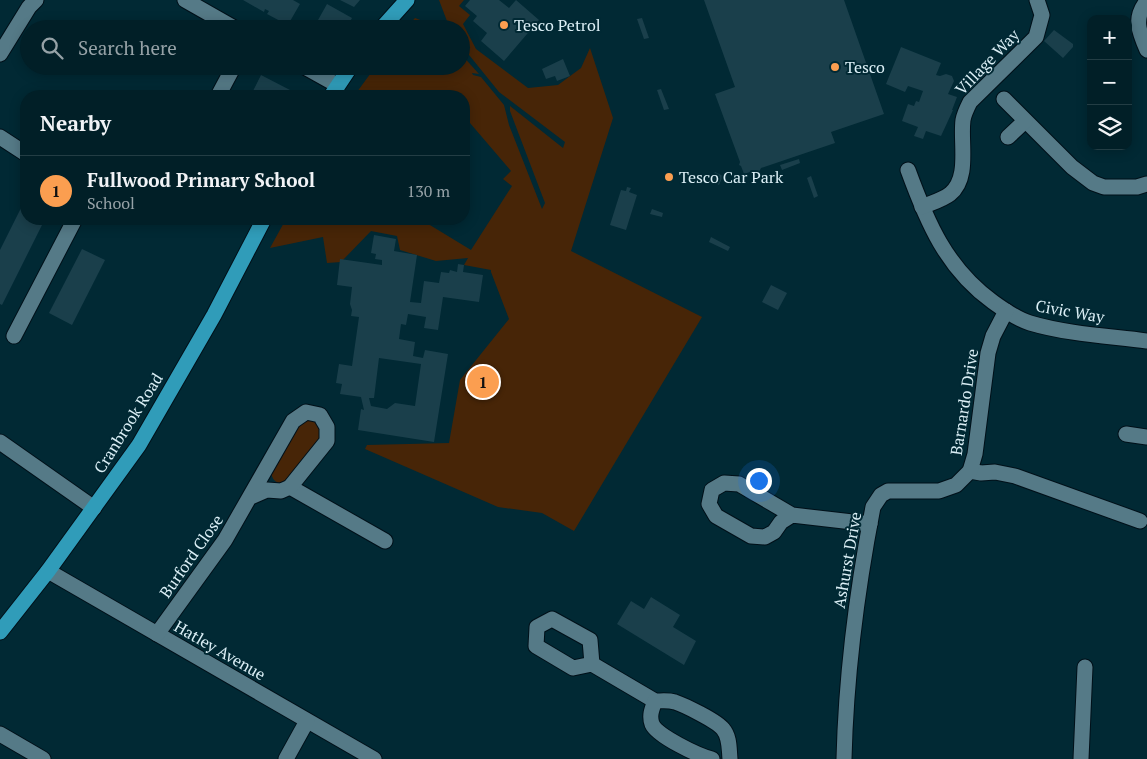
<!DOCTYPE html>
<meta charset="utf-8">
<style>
body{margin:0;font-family:"PT Serif",serif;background:#0b272f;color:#f1f3f6}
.controls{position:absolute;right:15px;top:15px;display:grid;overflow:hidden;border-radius:10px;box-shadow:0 2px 12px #0003}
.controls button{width:45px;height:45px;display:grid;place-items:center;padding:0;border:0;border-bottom:1px solid #233d44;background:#011f27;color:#f1f3f6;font:25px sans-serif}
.you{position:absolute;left:758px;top:480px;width:18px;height:18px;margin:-12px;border:4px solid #fff;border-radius:50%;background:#1a73e8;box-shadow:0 0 0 8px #1a73e833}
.badge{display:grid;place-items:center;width:32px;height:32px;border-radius:50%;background:#fb9e50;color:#111;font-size:16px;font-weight:700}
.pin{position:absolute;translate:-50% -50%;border:2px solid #fff;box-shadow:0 1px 5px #0006}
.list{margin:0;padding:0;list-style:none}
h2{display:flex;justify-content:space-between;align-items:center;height:65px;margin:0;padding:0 20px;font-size:21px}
h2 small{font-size:16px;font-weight:400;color:#96a2a7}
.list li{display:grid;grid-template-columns:32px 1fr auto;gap:15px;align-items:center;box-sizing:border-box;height:70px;padding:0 20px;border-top:1px solid #233d44}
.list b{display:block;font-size:19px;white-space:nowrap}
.list p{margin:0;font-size:16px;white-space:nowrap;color:#96a2a7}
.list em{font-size:16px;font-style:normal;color:#96a2a7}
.icon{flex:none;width:28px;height:28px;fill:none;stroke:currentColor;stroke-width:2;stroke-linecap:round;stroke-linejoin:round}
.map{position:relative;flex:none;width:1147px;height:759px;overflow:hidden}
.search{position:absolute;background:#011f27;box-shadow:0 2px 12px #0003;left:20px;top:20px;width:450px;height:55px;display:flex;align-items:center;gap:12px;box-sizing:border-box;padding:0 18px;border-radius:28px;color:#96a2a7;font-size:19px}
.panel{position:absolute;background:#011f27;box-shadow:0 2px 12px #0003;left:20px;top:90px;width:450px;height:135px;border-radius:20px}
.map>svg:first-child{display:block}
</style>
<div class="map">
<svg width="1147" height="759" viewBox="0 0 1147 759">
<rect width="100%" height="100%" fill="#012934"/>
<g fill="#472507">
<path d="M 439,0 L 464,0 L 459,6 L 470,15 L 463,24 L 476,49 L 528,88 L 558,85 L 581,68 L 590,48 L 613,118 L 571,251 L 702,317 L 574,531 L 542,513 L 498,507 L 365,449 L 367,445 L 449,443 L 460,380 L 509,319 L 491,272 L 491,270 L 464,265 L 468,258 L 436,261 L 400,250 L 397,236 L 371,231 L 341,262 L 327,263 L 323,237 L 270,248 L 286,219 L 420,219 L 471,250 L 512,186 L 503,179 L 511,171 L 464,116 L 464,96 L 354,96 L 376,66 L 461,66 L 461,54 L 479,74 L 472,73 L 473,75 L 481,77 L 504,105 L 509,125 L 542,209 L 545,203 L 510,111 L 510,106 L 563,148 L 565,142 L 499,92 L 461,45 L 461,29 L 450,29 Z"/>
<path d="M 415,18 L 444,29 L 405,29 Z"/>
<path d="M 307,418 L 318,422 L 322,437 L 287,482 C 277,485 272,481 271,471 L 298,424 Z"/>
</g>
<g fill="#1a3f4b" fill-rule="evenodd">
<path d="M 243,0 L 293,0 L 300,4 L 289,23 L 284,20 L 282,22 L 267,14 L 269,11 L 265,9 L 264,12 Z"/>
<path d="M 340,0 L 360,0 L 354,7 Z"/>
<path d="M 470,0 L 499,0 L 509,8 L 516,0 L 539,20 L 504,61 L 481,41 L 487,33 L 473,21 L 477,16 L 465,6 Z"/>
<path d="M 704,0 L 844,0 L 884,114 L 831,132 L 835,143 L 761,168 L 758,174 L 753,171 L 744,174 L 741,166 L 739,165 L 740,162 L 715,94 L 735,87 Z"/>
<path d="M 327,4 L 352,18 L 348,25 L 343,22 L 340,29 L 313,29 Z"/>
<path d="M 642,18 L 649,38 L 644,39 L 637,19 Z"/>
<path d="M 1054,30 L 1073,44 L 1073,47 L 1063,58 L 1044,41 Z"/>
<path d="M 901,47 L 941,63 L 936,75 L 940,76 L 946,74 L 952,76 L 954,81 L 948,94 L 957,97 L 952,110 L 953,110 L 941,136 L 926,131 L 923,139 L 914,136 L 918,127 L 902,121 L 908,104 L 914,106 L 916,101 L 919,102 L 923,91 L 908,86 L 905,92 L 886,84 Z"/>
<path d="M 563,59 L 570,76 L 557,81 L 555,76 L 546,79 L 542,69 Z"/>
<path d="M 261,75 L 290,90 L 287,96 L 253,96 L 254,94 L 252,93 Z"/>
<path d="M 661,89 L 669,109 L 664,110 L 657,90 Z"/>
<path d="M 799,159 L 800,163 L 782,170 L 780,165 Z"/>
<path d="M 715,172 L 723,176 L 719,185 L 710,180 Z"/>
<path d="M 811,176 L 818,196 L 814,198 L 807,178 Z"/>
<path d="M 627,187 L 631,188 L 629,192 L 637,195 L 626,230 L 610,225 L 621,190 L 626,191 Z"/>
<path d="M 26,198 L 26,219 L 45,219 L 2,305 L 0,304 L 0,250 Z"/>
<path d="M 652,209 L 663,213 L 662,217 L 650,214 Z"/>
<path d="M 374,235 L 396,239 L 394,251 L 417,255 L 410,302 L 421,303 L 424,281 L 439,283 L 441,272 L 449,273 L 450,270 L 457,272 L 458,264 L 464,265 L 463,272 L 483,275 L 479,302 L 443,297 L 438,330 L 424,328 L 426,317 L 408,314 L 406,325 L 401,324 L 399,339 L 415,342 L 413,356 L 423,358 L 425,350 L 448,354 L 434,442 L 358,430 L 361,409 L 364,410 L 361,397 L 340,394 L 342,384 L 336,383 L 339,364 L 352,366 L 359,317 L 351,316 L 352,310 L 350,304 L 352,287 L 337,285 L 340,259 L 382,265 L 382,260 L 375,259 L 376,254 L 371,253 ZM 379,358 L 421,364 L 415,406 L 395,403 L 387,409 L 371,406 L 369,398 L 374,398 Z"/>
<path d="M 711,237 L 730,247 L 728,251 L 709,242 Z"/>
<path d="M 82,249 L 105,260 L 72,325 L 49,313 Z"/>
<path d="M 771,285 L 787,293 L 778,310 L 762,302 Z"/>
<path d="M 651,597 L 680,615 L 673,627 L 696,641 L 684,665 L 617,624 L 631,601 L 644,609 Z"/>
</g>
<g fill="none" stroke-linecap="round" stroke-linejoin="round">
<defs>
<g id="minor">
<path d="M 185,0 L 236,29"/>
<path d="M 1147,1 C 1133,18 1139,32 1147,50"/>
<path d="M 0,54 L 29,7 L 36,0"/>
<path d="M 303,66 L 337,85"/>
<path d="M 218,96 L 234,66"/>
<path d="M 1004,99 L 1072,167 L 1093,183 L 1104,187 L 1137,187 L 1147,184"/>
<path d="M 0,137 L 26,154"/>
<path d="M 1008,137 L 1025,121"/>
<path d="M 908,170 C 927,222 946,268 993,302 C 1004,310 1017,319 1030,323 C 1067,334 1108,336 1147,341"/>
<path d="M 922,207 C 931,203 942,200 950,194 C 970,178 960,143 963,120 C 964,114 967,108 970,102 L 1036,37 L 1042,15 L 1037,0"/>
<path d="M 14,336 L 75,219"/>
<path d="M 1126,434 L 1147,437"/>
<path d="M 0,442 L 94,508"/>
<path d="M 970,471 L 981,473 L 995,472 L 1015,476 L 1140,521"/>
<path d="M 290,487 L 385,541"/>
<path d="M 792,515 L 739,484 L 724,483 L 712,490 L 709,504 L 716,516 L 751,536 L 765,537 L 774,532 L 781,522 L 792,515 L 870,524"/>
<path d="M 48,571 L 374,759"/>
<path d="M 157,634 L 225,540 L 293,421 L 306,412 L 320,415 L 327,427 L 327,441 L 290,487 L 281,491 L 267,490 L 251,497"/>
<path d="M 592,664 L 590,640 L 552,619 L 537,627 L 536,646 L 573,668 L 592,664 L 655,701 C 662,701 668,700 675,702 C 684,705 717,721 723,729 C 730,737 729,749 730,759"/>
<path d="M 655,701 C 652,709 649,715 652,724 C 657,736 699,756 712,759"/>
<path d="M 0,734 L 43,759"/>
<path d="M 286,759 L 307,721"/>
<path d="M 844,759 C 846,675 857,590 873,507 L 881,495 L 888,491 L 939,491 L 956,485 L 970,471 L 975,454 L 988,353 L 993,336 L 1006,311"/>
<path d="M 1081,759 L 1085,667"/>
</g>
<g id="major">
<path d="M 381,29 L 407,0"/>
<path d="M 331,96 L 351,66"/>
<path d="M 0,632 L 48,571 L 139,445 L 214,315 L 264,219"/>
</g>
</defs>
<use href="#minor" stroke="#001019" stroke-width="17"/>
<use href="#major" stroke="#001019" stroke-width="17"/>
<use href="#minor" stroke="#557a87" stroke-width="15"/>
<use href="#major" stroke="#309cb9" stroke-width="15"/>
</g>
<g fill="#fb9e50" stroke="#012934" stroke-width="2">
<circle cx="504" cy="25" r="5"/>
<circle cx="835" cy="67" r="5"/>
<circle cx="669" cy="177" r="5"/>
</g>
<g text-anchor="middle" stroke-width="4" stroke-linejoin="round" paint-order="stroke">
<g font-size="16" fill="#dbeff6" stroke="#012934" text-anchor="start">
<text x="514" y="31">Tesco Petrol</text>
<text x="845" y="73">Tesco</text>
<text x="679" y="183">Tesco Car Park</text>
</g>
<g font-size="16" fill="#dbeff6" stroke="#012934">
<text transform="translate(987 62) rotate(-46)" y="6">Village Way</text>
<text transform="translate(1070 311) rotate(10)" y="6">Civic Way</text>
<text transform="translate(964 402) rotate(-81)" y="6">Barnardo Drive</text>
<text transform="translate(128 423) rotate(-58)" y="6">Cranbrook Road</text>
<text transform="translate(191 556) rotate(-55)" y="6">Burford Close</text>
<text transform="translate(847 560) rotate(-80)" y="6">Ashurst Drive</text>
<text transform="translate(220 650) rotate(30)" y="6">Hatley Avenue</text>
</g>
</g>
</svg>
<div class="controls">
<button>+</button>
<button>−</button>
<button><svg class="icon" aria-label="layers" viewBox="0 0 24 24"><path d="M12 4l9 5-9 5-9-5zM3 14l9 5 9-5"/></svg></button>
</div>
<div class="you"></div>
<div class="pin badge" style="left:483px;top:382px">1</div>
<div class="search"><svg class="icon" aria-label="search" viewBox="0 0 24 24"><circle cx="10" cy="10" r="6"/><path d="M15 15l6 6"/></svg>Search here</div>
<section class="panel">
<h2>Nearby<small></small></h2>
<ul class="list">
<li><span class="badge">1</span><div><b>Fullwood Primary School</b><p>School</p></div><em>130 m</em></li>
</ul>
</section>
</div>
